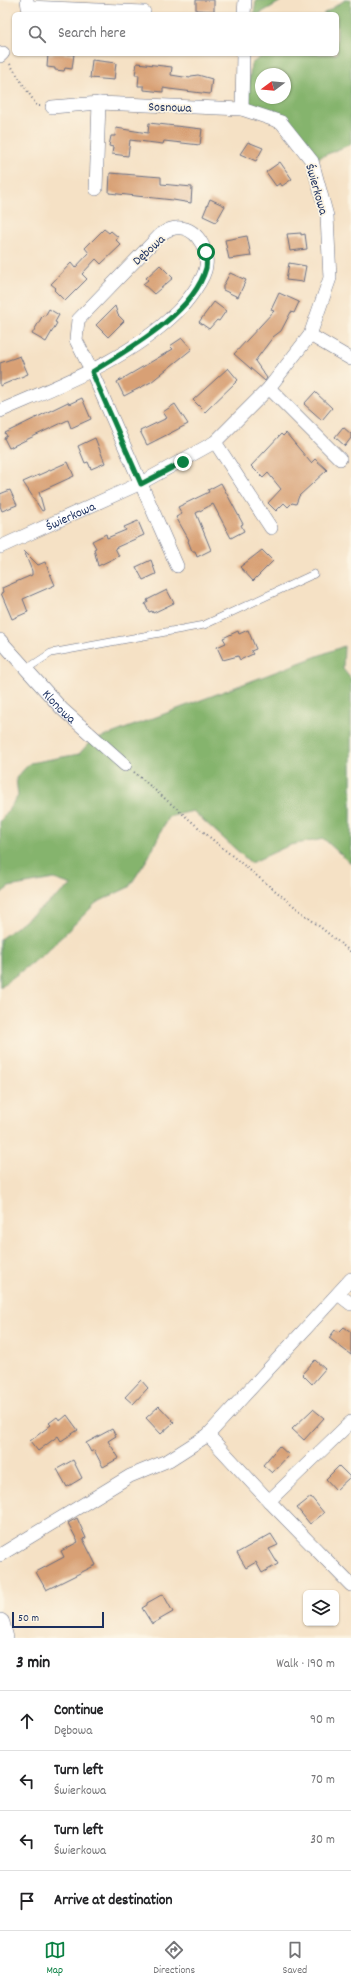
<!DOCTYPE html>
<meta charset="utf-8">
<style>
body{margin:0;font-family:Dekko,sans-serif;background:#f6f6f6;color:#202124}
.controls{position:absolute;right:12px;bottom:12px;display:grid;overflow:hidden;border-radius:6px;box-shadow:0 1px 3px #0004}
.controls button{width:36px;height:36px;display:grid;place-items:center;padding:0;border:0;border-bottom:1px solid #e0e0e0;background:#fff;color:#202124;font:20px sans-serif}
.compass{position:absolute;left:255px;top:68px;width:36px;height:36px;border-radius:50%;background:#fff;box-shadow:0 1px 3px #0004;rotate:254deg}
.scale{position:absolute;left:12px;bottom:10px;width:92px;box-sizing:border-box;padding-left:4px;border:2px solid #1b2f5e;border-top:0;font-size:11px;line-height:14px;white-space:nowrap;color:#1b2f5e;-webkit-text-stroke:3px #fcf5e5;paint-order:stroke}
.stop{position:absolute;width:12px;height:12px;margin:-9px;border:3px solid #0b8043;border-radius:50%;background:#fff}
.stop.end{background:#0b8043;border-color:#fff;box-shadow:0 1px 4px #0008}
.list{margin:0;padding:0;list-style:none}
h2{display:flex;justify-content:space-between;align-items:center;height:52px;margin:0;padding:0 16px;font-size:17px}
h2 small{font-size:13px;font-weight:400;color:#757577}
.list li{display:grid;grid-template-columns:26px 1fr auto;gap:12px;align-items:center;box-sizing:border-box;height:60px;padding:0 16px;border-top:1px solid #e0e0e0}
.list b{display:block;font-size:15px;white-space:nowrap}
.list p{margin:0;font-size:13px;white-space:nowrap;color:#757577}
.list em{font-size:13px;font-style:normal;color:#757577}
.icon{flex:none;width:22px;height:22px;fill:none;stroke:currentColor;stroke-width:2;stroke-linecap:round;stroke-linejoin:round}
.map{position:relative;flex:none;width:351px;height:1638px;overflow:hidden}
.search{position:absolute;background:#fff;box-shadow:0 1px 3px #0004;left:12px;right:12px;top:12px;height:44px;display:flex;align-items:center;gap:10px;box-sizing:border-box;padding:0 14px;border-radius:6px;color:#757577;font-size:15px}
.sheet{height:292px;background:#fff}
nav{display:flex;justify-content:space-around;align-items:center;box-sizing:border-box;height:56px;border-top:1px solid #e0e0e0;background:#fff;font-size:11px;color:#757577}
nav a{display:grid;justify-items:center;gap:2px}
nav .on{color:#0b8043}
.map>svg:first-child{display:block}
</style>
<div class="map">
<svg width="351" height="1638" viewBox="0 0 351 1638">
<rect width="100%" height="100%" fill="#fcf5e5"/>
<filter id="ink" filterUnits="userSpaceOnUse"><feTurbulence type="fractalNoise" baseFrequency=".025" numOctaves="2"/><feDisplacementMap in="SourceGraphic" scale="8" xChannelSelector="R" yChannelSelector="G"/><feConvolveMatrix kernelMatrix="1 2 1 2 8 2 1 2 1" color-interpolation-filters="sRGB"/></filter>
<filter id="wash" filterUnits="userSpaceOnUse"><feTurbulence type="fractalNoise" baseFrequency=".012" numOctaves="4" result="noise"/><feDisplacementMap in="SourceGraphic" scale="16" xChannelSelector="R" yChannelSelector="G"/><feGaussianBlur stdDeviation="0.9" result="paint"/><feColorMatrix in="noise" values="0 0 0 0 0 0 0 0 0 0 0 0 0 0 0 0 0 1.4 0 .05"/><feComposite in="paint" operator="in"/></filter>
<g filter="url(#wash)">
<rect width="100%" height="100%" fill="#f5e1c5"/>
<g fill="#85b46d" stroke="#507266" fill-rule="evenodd">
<path d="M 256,0 L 283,0 L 259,14 L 254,14 Z"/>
<path d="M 345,0 L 351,0 L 351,144 L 318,158 L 282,116 L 247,104 L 251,64 L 265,54 L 337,54 L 337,14 L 323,14 ZM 261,74 L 285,74 L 285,98 L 261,98 Z"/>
<path d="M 344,646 L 343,669 L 351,679 L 351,864 L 324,839 L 290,845 L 251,863 L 193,811 L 168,817 L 148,858 L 129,887 L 96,903 L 44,954 L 0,987 L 0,939 L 72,885 L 54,879 L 9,887 L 0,894 L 0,822 L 18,796 L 16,778 L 30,763 L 79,754 L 90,742 Z"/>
</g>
<g id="blocks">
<g fill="#d8a075">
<path d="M 196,0 L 214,0 L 214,11 L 196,10 Z"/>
<path d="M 48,54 L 74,54 L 72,69 L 65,68 L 64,71 L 55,70 L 55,68 L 47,67 Z"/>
<path d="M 92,60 L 116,63 L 114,80 L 90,78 Z"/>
<path d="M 137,63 L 172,67 L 171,75 L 190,78 L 191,76 L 198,75 L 212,79 L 210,94 L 169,89 L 163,88 L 163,92 L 144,90 L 144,86 L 138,86 L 139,75 L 135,75 Z"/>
<path d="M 149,123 L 202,129 L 200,145 L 164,141 L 163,144 L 130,140 L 128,156 L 112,154 L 113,147 L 109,146 L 111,136 L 115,136 L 116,128 L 148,133 Z"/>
<path d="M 248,142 L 263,148 L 256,161 L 240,154 Z"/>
<path d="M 280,162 L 292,179 L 282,186 L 280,183 L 276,186 L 266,172 Z"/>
<path d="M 110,173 L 161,177 L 161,184 L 192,187 L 191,203 L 173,200 L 109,193 Z"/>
<path d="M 210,199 L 225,206 L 216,222 L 203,216 Z"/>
<path d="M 104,229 L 109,233 L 111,231 L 118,237 L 116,240 L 121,245 L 101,264 L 96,259 L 82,274 L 87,279 L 65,301 L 54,290 L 56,288 L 51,284 L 71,263 L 75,268 L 89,253 L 85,248 Z"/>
<path d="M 301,233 L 301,235 L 305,234 L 307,249 L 290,251 L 287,234 Z"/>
<path d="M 247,236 L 251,256 L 229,259 L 225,240 Z"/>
<path d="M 289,263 L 306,266 L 303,282 L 286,280 Z"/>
<path d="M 160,265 L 173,278 L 154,294 L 143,284 L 148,280 L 146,278 Z"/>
<path d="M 230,273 L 246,280 L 238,297 L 223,290 L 223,286 Z"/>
<path d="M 279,293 L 299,302 L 294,313 L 291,312 L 281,331 L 273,337 L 255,361 L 267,378 L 265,381 L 234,354 L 274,311 L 271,310 Z"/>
<path d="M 214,302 L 226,311 L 219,321 L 217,320 L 209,329 L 199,322 Z"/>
<path d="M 115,306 L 118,315 L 124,321 L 108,337 L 96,325 Z"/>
<path d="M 49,309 L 59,315 L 55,322 L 57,323 L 46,342 L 32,334 L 43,315 L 45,316 Z"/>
<path d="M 182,338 L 192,349 L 151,382 L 124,396 L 117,382 L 173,349 L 170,346 Z"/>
<path d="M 20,356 L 28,374 L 0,386 L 0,363 Z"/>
<path d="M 228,368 L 238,380 L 205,412 L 193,400 Z"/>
<path d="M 315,392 L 332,408 L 322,420 L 304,404 Z"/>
<path d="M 82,398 L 91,419 L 71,428 L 68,420 L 9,448 L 4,438 L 7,436 L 5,433 L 68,402 L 69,404 Z"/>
<path d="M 175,404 L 188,424 L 147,445 L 140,431 L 167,418 L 163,412 Z"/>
<path d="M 343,427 L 351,434 L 351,438 L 345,446 L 335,437 Z"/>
<path d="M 286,433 L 311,463 L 315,459 L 327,470 L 299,496 L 296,504 L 292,503 L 288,507 L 284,503 L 276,511 L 268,503 L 281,489 L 268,473 L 263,478 L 251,466 L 281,434 L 283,436 Z"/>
<path d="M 95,438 L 105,463 L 91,469 L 88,462 L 85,463 L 78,446 Z"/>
<path d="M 68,462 L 74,476 L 39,492 L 44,510 L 42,511 L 23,482 Z"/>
<path d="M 221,483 L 243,524 L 241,525 L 244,531 L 231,538 L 213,504 L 196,513 L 211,550 L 197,557 L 195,551 L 192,551 L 188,541 L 189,540 L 176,517 L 182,514 L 178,507 L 209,492 L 208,490 Z"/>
<path d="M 10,490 L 17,505 L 2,511 L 0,506 L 0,494 Z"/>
<path d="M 138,521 L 144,535 L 115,548 L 119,556 L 98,566 L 94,549 L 96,548 L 92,541 L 106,534 L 107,538 L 126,530 L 124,527 Z"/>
<path d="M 262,550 L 273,561 L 253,581 L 240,567 Z"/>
<path d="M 24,551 L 38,565 L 45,562 L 55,585 L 23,599 L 28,612 L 12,619 L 1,593 L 3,592 L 2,588 L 32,575 L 32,571 Z"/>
<path d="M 151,560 L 156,574 L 143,580 L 136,567 Z"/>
<path d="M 167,590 L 174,603 L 153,613 L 152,611 L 149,612 L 145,604 L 148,602 L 147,600 Z"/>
<path d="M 248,630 L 256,649 L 251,651 L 253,654 L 240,660 L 238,656 L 223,660 L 217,647 L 226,643 L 223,638 L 238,631 L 239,634 Z"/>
<path d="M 344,1327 L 351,1332 L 351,1355 L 329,1338 L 335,1330 L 339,1332 Z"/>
<path d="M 315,1360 L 325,1369 L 312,1384 L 302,1374 Z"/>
<path d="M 141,1380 L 148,1388 L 133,1404 L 125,1397 Z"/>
<path d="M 159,1406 L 174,1422 L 161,1434 L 146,1418 Z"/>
<path d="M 313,1409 L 324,1418 L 304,1440 L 292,1429 Z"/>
<path d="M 67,1415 L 78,1430 L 61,1441 L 58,1436 L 38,1451 L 30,1441 L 51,1425 L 49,1423 L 57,1417 L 60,1421 Z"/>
<path d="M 112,1429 L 116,1436 L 108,1441 L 119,1458 L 103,1467 L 94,1450 L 91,1452 L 86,1443 Z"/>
<path d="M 279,1446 L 289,1455 L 272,1473 L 263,1465 Z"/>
<path d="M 73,1460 L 82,1478 L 67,1487 L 57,1469 Z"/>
<path d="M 339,1466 L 350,1477 L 336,1490 L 326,1479 Z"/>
<path d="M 311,1497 L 324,1513 L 310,1524 L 297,1508 Z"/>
<path d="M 77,1518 L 86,1538 L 83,1539 L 96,1565 L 46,1590 L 36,1572 L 64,1557 L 61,1551 L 78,1542 L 68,1523 Z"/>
<path d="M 271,1534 L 278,1545 L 269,1549 L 278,1564 L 262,1573 L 256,1562 L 246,1568 L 237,1553 Z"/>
<path d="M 163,1594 L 173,1612 L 152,1624 L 142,1608 L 147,1605 L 147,1603 Z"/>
</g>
</g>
</g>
<g filter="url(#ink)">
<use href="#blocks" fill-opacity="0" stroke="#676d82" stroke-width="1"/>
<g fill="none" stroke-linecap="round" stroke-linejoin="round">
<defs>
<path id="service" d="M 25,670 L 51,653 L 204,625 L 314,574"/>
<g id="minor">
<path d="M 27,0 L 28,7 L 144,12"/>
<path d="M 244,14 L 245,0"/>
<path d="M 0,56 L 3,53"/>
<path d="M 242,109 L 243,54"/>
<path d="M 96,189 L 99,103"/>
<path d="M 310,335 L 351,359"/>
<path d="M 269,388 L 340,459"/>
<path d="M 0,411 C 62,384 128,360 177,312 C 186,303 205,279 206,266 C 209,247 193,222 171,229 C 167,230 163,233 160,235 L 78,320 L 76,340 L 92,372 L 177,566"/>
<path d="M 215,442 L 271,528"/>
<path id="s1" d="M 0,547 L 141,483 L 215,442 L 269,388 L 310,335 L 330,278 L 327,216 L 312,161 L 281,122 L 242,109 L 99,103 L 52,107"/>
<path id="s2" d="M 0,640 L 62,709 L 125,765"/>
<path d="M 338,1294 L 351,1304"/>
<path d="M 208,1435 L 269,1501 L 351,1585"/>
<path d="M 269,1501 L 351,1422"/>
<path d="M 0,1555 L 130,1476 L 169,1460 L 208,1435 L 351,1279"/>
</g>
<path id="secondary" d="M 0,1623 L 4,1638"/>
</defs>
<use href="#service" stroke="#676d82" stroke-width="8"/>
<use href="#minor" stroke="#676d82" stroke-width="14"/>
<use href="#secondary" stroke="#676d82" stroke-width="20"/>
<g stroke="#676d82" stroke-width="2" stroke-dasharray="1 3" stroke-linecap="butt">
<path d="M 10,64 L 37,106 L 41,106"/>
<path d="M 134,772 L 220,846 L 351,952"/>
</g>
<use href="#service" stroke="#fff" stroke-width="7"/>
<use href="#minor" stroke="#fff" stroke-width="13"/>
<use href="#secondary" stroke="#fff" stroke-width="19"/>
</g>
</g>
<g fill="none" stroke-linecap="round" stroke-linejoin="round" filter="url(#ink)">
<path stroke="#0b8043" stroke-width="5" d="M 183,462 L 141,484 L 92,372 C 129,349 194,313 206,268 C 207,263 206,257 206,252"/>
</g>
<g text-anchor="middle" stroke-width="3.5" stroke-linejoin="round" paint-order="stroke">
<g font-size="13" fill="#1b2f5e" stroke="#fcf5e5">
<text transform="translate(170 106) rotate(2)" y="5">Sosnowa</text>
<text transform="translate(318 189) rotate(74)" y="5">Świerkowa</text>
<text transform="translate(148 249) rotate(-42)" y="5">Dębowa</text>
<text dy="5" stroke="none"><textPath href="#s1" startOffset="77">Świerkowa</textPath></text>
<text dy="5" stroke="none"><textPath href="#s2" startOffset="89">Klonowa</textPath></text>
</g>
</g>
</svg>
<div class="controls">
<button><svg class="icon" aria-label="layers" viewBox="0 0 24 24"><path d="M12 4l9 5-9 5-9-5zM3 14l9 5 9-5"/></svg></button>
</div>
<svg class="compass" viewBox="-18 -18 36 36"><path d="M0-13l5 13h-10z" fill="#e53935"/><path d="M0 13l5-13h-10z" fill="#757577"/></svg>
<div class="scale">50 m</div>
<div class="stop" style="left:206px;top:252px"></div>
<div class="stop end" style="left:183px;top:462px"></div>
<div class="search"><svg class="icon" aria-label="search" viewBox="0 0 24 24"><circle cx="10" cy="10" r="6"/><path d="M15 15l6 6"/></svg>Search here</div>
</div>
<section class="sheet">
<h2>3 min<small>Walk · 190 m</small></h2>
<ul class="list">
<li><svg class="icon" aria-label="ahead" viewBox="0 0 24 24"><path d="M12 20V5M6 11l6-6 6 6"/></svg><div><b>Continue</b><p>Dębowa</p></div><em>90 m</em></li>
<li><svg class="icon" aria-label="left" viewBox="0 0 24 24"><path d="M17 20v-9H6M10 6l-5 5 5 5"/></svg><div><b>Turn left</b><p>Świerkowa</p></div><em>70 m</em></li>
<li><svg class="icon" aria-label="left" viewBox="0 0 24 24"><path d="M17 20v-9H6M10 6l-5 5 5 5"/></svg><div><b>Turn left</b><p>Świerkowa</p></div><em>30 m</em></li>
<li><svg class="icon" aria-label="arrive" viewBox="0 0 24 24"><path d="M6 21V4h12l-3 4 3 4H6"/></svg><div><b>Arrive at destination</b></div></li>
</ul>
</section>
<nav>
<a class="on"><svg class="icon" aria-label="map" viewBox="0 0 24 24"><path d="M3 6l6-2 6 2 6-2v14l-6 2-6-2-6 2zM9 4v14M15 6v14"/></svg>Map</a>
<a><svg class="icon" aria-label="directions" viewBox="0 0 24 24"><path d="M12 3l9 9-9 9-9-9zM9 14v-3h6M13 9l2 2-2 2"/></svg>Directions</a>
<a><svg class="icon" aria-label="saved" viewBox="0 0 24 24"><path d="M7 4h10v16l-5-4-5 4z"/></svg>Saved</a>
</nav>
